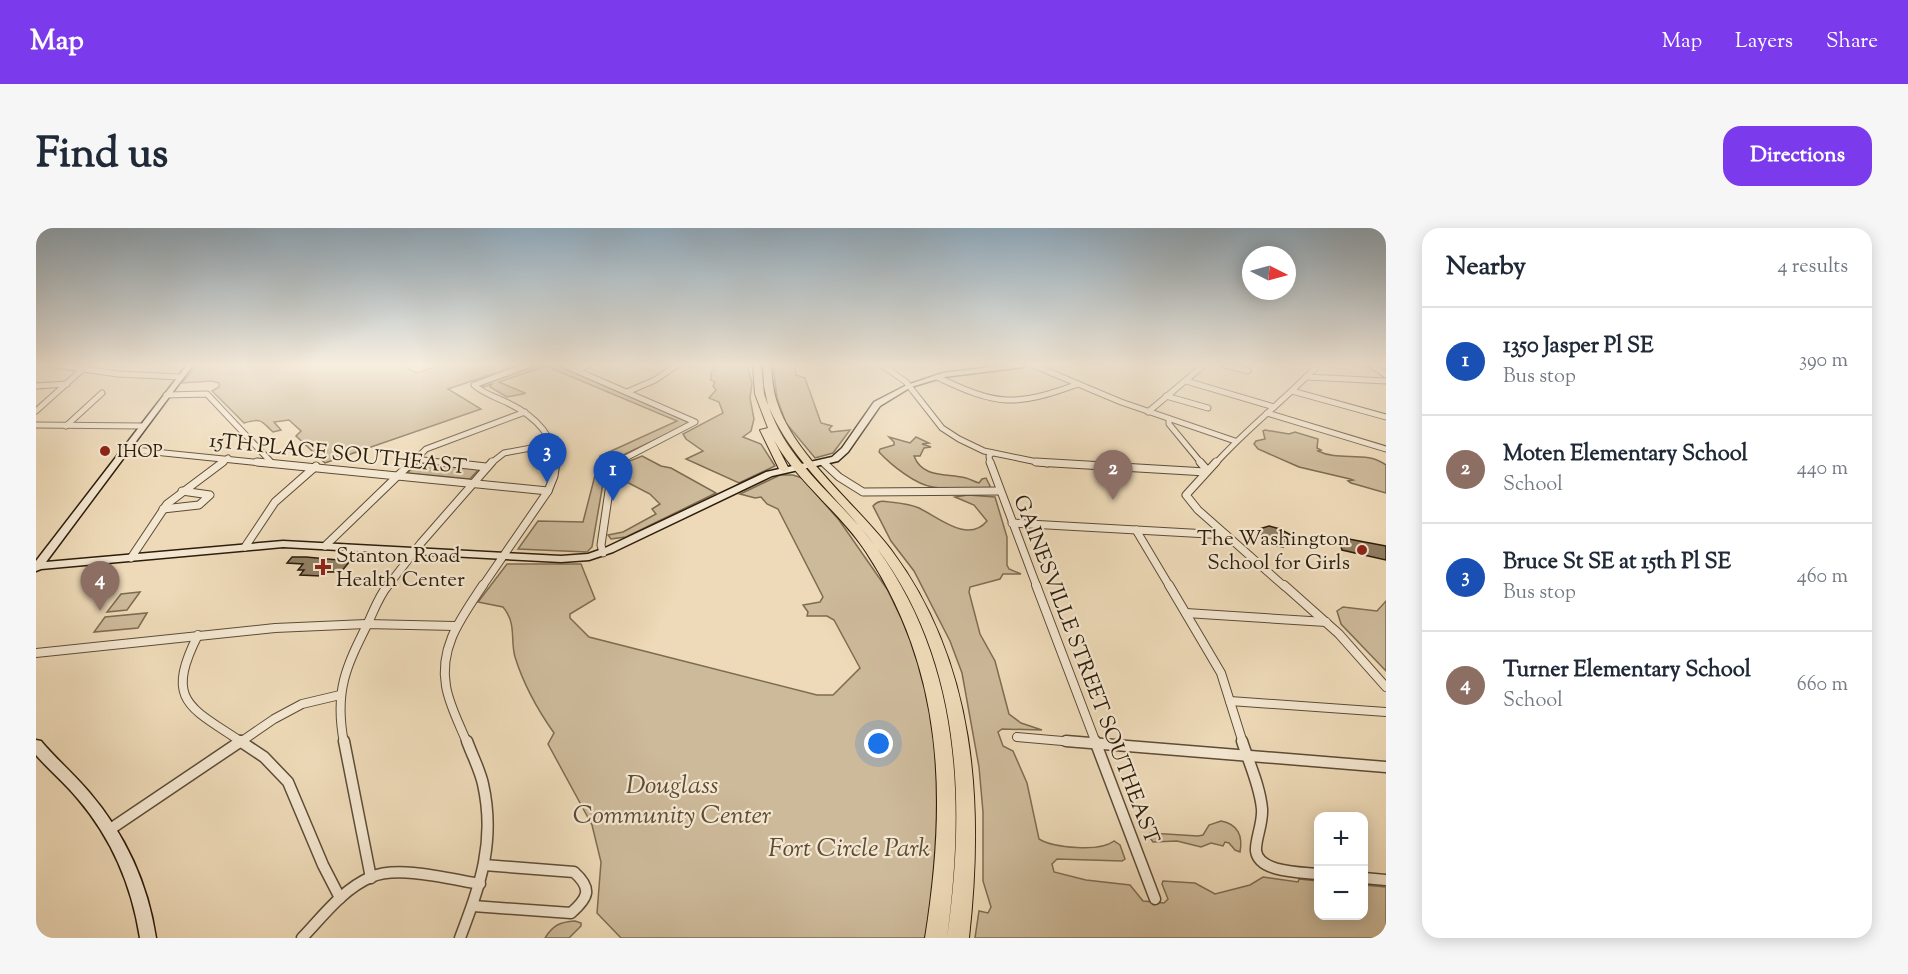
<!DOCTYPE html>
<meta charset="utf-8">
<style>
body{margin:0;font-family:"Sorts Mill Goudy",serif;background:#f6f6f7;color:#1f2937}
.controls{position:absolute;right:18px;bottom:18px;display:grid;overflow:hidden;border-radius:12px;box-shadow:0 3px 15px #0003}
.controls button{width:54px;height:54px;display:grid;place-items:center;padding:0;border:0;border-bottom:2px solid #e0e1e3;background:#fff;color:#1f2937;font:30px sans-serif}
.compass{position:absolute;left:1206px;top:18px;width:54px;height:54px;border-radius:50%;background:#fff;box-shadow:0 3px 15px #0003;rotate:96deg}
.you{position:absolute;left:843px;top:516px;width:21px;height:21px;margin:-15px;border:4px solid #fff;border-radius:50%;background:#1a73e8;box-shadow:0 0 0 9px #1a73e833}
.badge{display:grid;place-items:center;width:39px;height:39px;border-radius:50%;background:#7c3aed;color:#fff;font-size:20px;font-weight:700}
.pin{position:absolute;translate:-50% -50px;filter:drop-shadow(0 2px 3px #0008)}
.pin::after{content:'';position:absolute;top:32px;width:21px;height:18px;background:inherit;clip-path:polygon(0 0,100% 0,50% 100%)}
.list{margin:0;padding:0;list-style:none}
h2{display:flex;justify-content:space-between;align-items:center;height:78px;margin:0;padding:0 24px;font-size:26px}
h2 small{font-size:20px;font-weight:400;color:#747a83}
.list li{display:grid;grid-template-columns:39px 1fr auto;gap:18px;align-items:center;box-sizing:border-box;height:108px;padding:0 24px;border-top:2px solid #e0e1e3}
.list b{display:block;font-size:22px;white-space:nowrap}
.list p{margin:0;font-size:20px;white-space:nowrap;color:#747a83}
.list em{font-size:20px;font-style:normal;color:#747a83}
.map{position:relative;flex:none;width:1350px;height:710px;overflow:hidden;border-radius:18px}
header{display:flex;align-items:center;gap:36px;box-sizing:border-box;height:84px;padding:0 30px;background:#7c3aed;color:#fff}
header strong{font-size:28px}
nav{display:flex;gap:33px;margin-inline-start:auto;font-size:21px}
.intro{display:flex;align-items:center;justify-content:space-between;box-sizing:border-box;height:144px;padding:0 36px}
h1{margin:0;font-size:42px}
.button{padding:15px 27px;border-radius:18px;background:#7c3aed;color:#fff;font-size:21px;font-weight:700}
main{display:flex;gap:36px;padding:0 36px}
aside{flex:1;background:#fff;border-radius:18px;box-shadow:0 3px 15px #0003}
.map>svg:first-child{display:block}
</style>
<header>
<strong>Map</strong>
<nav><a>Map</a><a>Layers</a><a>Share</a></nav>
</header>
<div class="intro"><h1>Find us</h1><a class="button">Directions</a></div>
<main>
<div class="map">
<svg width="1350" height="710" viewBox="0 0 1350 710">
<rect width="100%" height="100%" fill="#eedab8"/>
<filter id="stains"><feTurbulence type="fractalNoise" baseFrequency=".00333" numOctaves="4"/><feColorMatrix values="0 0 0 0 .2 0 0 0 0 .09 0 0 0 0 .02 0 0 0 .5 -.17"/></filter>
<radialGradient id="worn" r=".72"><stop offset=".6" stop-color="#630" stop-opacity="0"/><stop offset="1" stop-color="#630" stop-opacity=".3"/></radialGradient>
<g fill="#cdba9a" stroke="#7d6c52" stroke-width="1.5">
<path d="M 161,137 L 366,137 L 380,145 L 405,137 L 483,137 L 412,161 L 445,181 L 289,235 L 260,208 L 265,203 L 253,192 L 238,194 L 245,202 L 237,204 C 226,195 228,189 208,195 L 176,163 L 183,159 L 183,155 L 176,153 L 146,155 Z"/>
<path d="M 502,137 L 520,137 L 655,195 L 574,233 L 570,238 L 556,319 L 551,324 L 482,321 L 502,293 L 547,294 L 564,228 L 641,193 L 510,138 L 463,154 L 489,165 L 487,166 L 471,169 L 454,159 L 456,156 L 448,159 L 444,157 Z"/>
<path d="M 679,137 L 711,137 L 716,155 L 714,170 L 718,191 L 715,203 L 707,209 L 725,216 L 739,238 L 703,255 L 650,231 L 667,223 L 650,211 L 647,206 L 687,185 L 683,174 L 673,170 L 680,162 L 677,158 L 679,154 L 675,152 L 675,144 L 678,142 Z"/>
<path d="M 737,137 L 767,137 L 759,139 L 760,147 L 769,150 L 785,195 L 796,198 L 793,201 L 795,204 L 814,202 L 797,225 L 779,230 L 750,195 L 741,170 Z"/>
<path d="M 1229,202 L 1253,206 L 1259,204 L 1282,211 L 1281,220 L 1285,222 L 1282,223 C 1304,234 1330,222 1350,237 L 1350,265 L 1315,255 L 1312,253 L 1317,252 L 1314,251 L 1263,239 L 1222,221 L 1218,216 L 1220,213 L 1229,211 L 1227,203 Z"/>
<path d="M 853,209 L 874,215 L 880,209 L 893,215 L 886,216 L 895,219 L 888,220 L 884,228 L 878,228 C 887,251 911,245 930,250 C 934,251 939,254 943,255 L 946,251 L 950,250 L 954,258 L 953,260 C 935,260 914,262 897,259 C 880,257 855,237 843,224 L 844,221 L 858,217 L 858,214 Z"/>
<path d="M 606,228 L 625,238 L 635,240 L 680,265 L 590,309 L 575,311 L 572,307 L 587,304 L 620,286 L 616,281 L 624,276 L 614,266 L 583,250 L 586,236 Z"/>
<path d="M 382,235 L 443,241 L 434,251 L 371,245 Z"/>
<path d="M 744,247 L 757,247 L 766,250 L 803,292 L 851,361 L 883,427 L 902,511 L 901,655 L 889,710 L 585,710 L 561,685 L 565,634 L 556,597 L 512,516 L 518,505 C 501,481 488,458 479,429 C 474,411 481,396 467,379 L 442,374 L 471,336 L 545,336 L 559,371 L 534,386 L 534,390 L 553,409 L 781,467 L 797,467 L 824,440 L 798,392 L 791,388 L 771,388 L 772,384 L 767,377 L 784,374 L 787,369 L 742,281 L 731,276 L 725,269 L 719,270 L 704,266 Z"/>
<path d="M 932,267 L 959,269 L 971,309 L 971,337 L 973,341 L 985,346 L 967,346 L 964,351 L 934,359 L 933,364 L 944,406 L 959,433 L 973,486 L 985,495 L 1006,502 L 966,501 L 962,504 L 967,518 L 977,523 L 991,555 L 1003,611 C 1018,620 1064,624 1078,613 L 1084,617 L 1089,631 L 1086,633 L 1021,631 L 1016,636 L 1018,644 L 1050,652 L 1094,657 L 1107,673 L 1128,675 L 1132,671 L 1126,656 L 1127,653 L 1159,655 L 1179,666 L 1214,657 L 1227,649 L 1262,654 L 1263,651 L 1282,653 L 1282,688 L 1328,688 L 1328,657 L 1350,659 L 1350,710 L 939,710 L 943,683 L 952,685 L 955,679 L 947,653 L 947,584 L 943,539 L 926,445 L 914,413 L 878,343 L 855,313 L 837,278 C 842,272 847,273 854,274 C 864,275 874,276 883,280 C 902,289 932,316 951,293 L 938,277 L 919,269 Z"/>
<path d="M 104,364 L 91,382 L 71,384 L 85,366 Z"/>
<path d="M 1350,373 L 1350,443 L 1305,396 L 1301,383 L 1307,379 L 1341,383 Z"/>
<path d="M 111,385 L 102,400 L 58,404 L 69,389 Z"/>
<path d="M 1185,593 C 1202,596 1207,608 1204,624 L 1199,622 L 1193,615 L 1189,614 L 1187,618 L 1175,615 L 1165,619 L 1141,613 L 1117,614 L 1112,607 L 1114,605 L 1162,608 L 1167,607 L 1173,597 Z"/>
<path d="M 539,693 L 545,695 L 545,698 L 533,710 L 509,710 C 517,697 524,694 539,693 Z"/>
</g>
<g fill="#917f64" stroke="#2d1d0a" stroke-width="1.5">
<path d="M 1233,298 L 1244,301 L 1262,311 L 1246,315 L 1247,319 L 1238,317 L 1237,314 L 1224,306 L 1223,301 Z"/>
<path d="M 1302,309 L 1350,318 L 1350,332 L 1306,322 Z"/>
<path d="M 256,329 L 270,329 L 314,333 L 305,344 L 289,344 L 285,348 L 264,347 L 268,342 L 262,342 L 267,336 L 251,335 Z"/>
</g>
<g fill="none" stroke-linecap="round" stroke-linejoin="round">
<defs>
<g id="street-far3">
<path d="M 18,137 L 82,146 L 145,149"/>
<path d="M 493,137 L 438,157 C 448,166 460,169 472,175 C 497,187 518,206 520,236"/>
<path d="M 528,137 L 659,194 L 578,236"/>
<path d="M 846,137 L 870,154 L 906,200 L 923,211 L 948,223 L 1011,236"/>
<path d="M 997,137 L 1085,174 L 1199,213"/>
<path d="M 1189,137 L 1212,143"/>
<path d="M 1335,137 L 1350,147"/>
<path d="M 540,142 L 553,137"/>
<path d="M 901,149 C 962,178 979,179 1042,156"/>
<path d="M 1271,149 L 1350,153"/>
<path d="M 1150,153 L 1238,179"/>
<path d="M 0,158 L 31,156"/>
<path d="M 1256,163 L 1350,189"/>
<path d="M 591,164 L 619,152 L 641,137"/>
<path d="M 130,167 L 171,166 L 236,235"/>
<path d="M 1130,168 L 1172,180"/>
<path d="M 0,183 L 48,140"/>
<path d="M 1112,184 L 1168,137"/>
<path d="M 1231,185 L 1350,221"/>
<path d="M 1133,191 L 1133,196 L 1166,236"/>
<path d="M 0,197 L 106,198"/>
<path d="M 30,198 L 66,165"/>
<path d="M 89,221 L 236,236"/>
<path d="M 379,231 L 420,236"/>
<path d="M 185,236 L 192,230"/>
<path d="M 375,236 L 390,221 L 489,184"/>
<path d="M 454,236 L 468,225 L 517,216"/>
<path d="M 954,236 L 953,228 L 956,225"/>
<path d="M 1179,236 C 1211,200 1249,172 1282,137"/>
</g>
<g id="street-far2">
<path d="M 221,234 L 512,263"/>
<path d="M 406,234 L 450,239"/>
<path d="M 954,234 L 1001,359"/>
<path d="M 1000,234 L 1170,244"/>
<path d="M 1164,234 L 1171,242"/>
<path d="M 1180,234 L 1150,267 L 1162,282 L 1249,359"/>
<path d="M 788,235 L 803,249 L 827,264 L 964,263"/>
<path d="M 127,281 L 163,277 L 174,267 L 146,263"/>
<path d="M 976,295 L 1190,307"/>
<path d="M 1100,302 L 1134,359"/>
<path d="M 289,318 L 376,234"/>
<path d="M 209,319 L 239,274 L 280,238"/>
<path d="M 567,325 L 565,317 L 577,236 L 581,234"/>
<path d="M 95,330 L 131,276 L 187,234"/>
<path d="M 351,359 L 385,315 L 456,234"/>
<path d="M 446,359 L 512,263 L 518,248 L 520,234"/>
</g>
<g id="street-far1">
<path d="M 1000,357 L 1060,515"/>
<path d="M 1133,357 L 1185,445 L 1207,515"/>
<path d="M 1248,357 L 1303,406 L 1350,459"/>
<path d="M 1150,385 L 1290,394"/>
<path d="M 162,407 C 128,474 154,479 207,515"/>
<path d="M 0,425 L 239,400 L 330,396 L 419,398"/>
<path d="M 1194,473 L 1350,484"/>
<path d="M 981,509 L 1049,515"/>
<path d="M 203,515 L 238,491 L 266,476 L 304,467"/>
<path d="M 308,515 C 298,463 310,439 332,395 C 338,382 343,368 352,357"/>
<path d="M 431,515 C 424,497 413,477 410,458 C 403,418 426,389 447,357"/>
</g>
<g id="street">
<path d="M 204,513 L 228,529 L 252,554 L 287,637 L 304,670"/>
<path d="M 308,513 L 335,650"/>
<path d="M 1030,513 L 1350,539"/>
<path d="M 1059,513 L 1119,671"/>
<path d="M 1206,513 C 1213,535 1224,558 1226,581 C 1227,596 1219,612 1220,623 C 1223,645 1266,644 1282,646"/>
<path d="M 73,602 L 205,513"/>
<path d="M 1328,650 L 1350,652"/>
<path d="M 437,678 L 535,685 C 552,670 557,661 538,644 L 448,637"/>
<path d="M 266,710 C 287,688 307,661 335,649 C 362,637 414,651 444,656"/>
<path d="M 424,710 C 444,657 460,614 447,556 C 444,542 436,527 431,513"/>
</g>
<g id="secondary">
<path d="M 151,137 L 157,137 L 10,334 L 247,313 L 525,328 L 552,326 L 569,320 L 730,244 L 796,229 L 806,220 L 838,174 L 871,157 L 907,145 L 971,137 L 990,137 L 987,139 L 908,149 L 875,159 L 844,178 L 812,224 L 802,233 L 736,248 L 577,324 L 553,332 L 525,334 L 247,319 L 5,341 L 0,343 L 0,333 Z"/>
<path d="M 0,512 L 5,513 C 20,531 38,546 53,564 C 89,606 112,656 120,710 L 104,710 C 96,658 76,611 42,571 C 29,555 13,542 0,527 Z"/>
</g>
<path id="highway" d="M 717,137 L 725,137 L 728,166 L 732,177 L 728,158 L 727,137 L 735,137 C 736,151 737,164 742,177 C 759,228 823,279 856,323 C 940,436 948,575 933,710 L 911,710 C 930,575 926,432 840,319 C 805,272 756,234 733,179 C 752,236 805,271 840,319 C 925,435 929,573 911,710 L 889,710 C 911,573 909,444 830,324 C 804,284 761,254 738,212 L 753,241 L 748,244 L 743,241 L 724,202 L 732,200 L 719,166 Z"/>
</defs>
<use href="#street-far3" stroke="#5d4c36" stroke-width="7"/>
<use href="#street-far2" stroke="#5d4c36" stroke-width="9"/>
<use href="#street-far1" stroke="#5d4c36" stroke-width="10"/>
<use href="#street" stroke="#5d4c36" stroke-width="13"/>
<use href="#secondary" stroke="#2d1d0a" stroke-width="3"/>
<use href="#highway" stroke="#2d1d0a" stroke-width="2"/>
<use href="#street-far3" stroke="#f4e7d1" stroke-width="5"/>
<use href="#street-far2" stroke="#f4e7d1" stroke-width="7"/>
<use href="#street-far1" stroke="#f4e7d1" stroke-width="8"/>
<use href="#street" stroke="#f4e7d1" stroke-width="10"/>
<use href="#secondary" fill="#f4e7d1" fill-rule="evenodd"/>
<use href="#highway" fill="#eedab8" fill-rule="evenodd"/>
</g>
<linearGradient id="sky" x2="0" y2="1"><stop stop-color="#90aabd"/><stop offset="0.58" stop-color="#f7eedf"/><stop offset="1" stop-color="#f7eedf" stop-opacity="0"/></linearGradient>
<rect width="1350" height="236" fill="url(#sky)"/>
<g fill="#8f2418" stroke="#f4e7d1" stroke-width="2">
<circle cx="69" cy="223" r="6"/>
<circle cx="1326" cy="322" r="6"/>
<path d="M284 330h6v6h6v6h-6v6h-6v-6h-6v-6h6z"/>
</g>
<g text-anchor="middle" stroke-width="4.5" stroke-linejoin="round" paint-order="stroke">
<g font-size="18" fill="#2d1d0a" stroke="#f4e7d1" text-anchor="start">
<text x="81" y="229">IHOP</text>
</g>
<g font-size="21" fill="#2d1d0a" stroke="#f4e7d1">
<text transform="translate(302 225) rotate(6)" y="7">15TH PLACE SOUTHEAST</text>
<text transform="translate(1051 441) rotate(69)" y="7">GAINESVILLE STREET SOUTHEAST</text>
</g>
<g font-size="21" fill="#2d1d0a" stroke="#f4e7d1" text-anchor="end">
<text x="1314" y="317">The Washington<tspan x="1314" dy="24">School for Girls</tspan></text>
<text x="300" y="334" text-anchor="start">Stanton Road<tspan x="300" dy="24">Health Center</tspan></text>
</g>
<g font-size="26" font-style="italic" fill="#5d4c35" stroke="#f4e7d1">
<text x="636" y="565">Douglass<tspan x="636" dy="30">Community Center</tspan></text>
<text x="813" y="628">Fort Circle Park</text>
</g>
</g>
<rect width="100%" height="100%" filter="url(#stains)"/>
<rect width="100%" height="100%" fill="url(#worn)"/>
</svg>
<div class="controls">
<button>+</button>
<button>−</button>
</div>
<svg class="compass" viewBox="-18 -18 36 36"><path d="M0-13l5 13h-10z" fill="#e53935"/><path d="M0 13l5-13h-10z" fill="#747a83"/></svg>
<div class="you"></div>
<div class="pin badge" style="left:577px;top:273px;background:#1a4fb4">1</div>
<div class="pin badge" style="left:1077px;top:272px;background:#8d6e63">2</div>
<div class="pin badge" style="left:511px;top:255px;background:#1a4fb4">3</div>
<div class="pin badge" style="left:64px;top:383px;background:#8d6e63">4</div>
</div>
<aside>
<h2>Nearby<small>4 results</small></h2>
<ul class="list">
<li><span class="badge" style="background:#1a4fb4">1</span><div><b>1350 Jasper Pl SE</b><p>Bus stop</p></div><em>390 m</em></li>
<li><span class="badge" style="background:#8d6e63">2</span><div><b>Moten Elementary School</b><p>School</p></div><em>440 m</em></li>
<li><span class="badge" style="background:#1a4fb4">3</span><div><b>Bruce St SE at 15th Pl SE</b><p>Bus stop</p></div><em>460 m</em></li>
<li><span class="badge" style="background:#8d6e63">4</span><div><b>Turner Elementary School</b><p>School</p></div><em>660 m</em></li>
</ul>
</aside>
</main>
